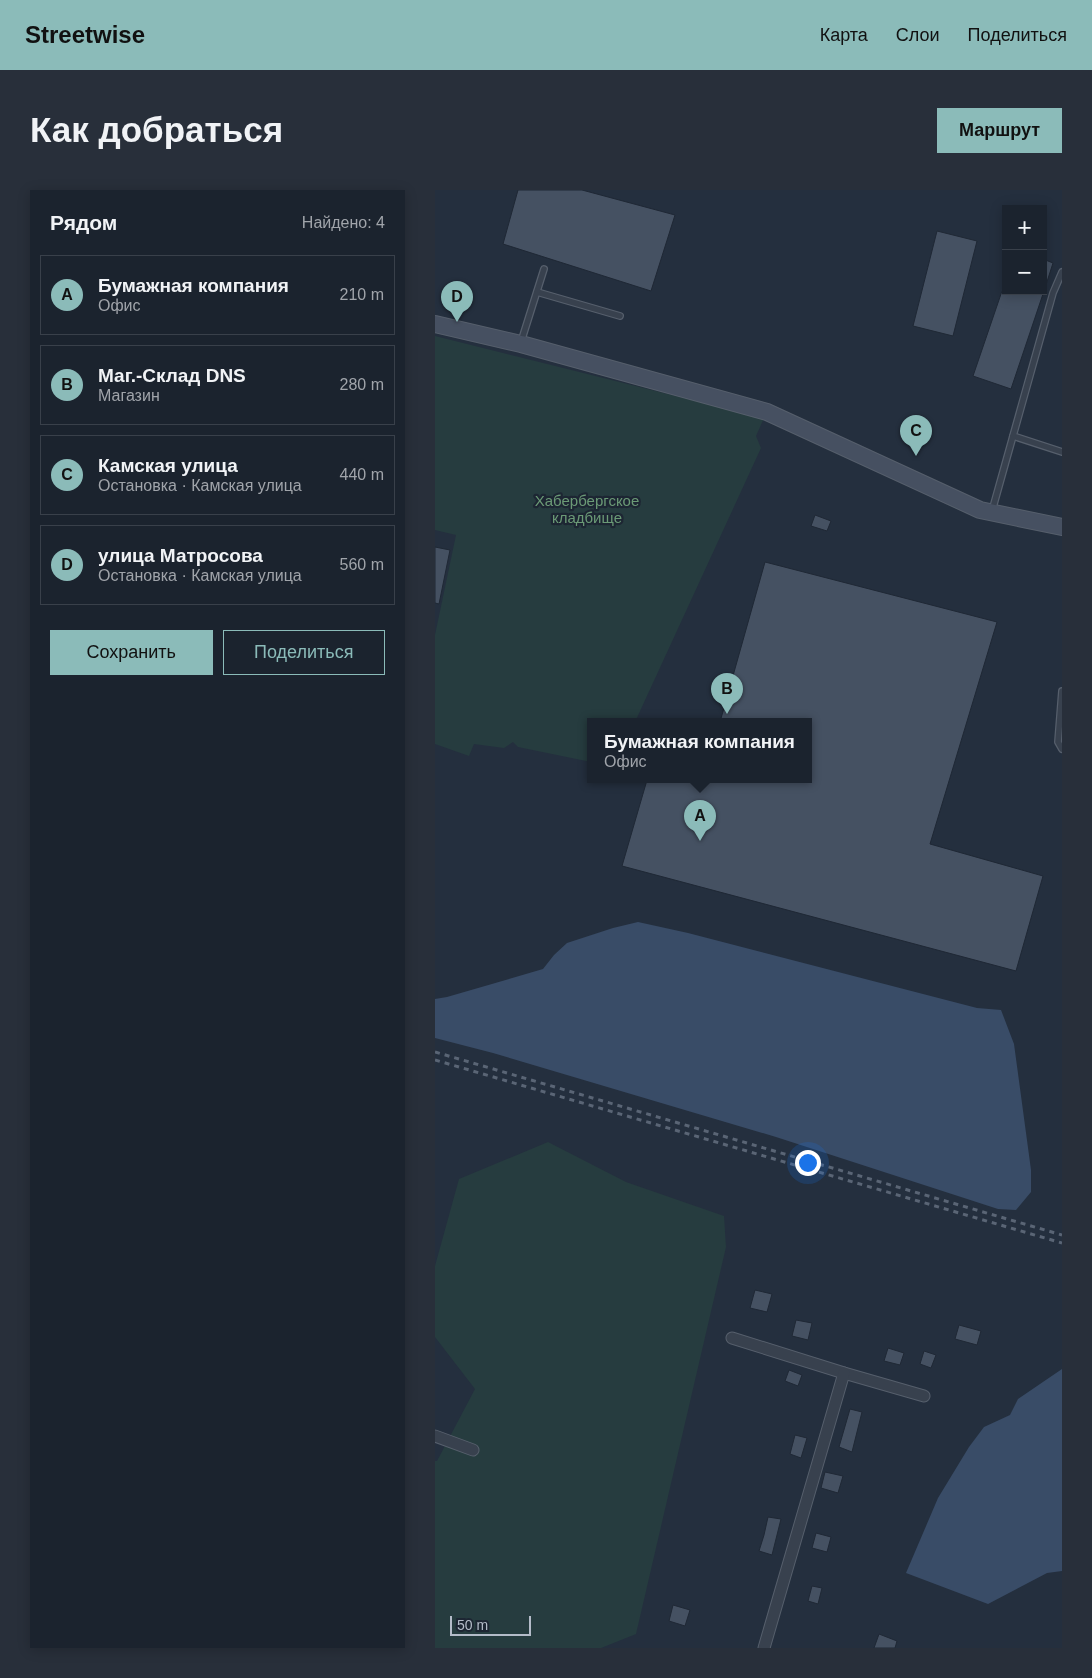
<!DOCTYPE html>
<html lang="ru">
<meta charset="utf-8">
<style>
body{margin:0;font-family:Helvetica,sans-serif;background:#282f3a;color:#f1f3f6}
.controls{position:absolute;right:15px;top:15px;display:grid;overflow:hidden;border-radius:0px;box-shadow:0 2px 12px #0003}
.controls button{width:45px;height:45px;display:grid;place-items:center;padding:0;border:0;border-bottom:1px solid #39404a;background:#1b232e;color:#f1f3f6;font:25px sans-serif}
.scale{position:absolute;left:15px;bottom:12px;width:81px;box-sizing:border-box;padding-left:5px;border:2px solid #b4bcc9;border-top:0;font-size:14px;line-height:18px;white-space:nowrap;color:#b4bcc9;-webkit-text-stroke:4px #1d2633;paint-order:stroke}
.you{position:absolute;left:372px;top:972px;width:18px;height:18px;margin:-12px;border:4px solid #fff;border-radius:50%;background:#1a73e8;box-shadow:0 0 0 8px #1a73e833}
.badge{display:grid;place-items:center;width:32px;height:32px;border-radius:50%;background:#8bbbb9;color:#111;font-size:16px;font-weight:700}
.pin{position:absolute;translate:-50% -41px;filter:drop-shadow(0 1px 2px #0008)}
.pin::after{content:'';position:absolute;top:26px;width:18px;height:15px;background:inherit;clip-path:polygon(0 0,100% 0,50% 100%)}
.popup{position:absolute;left:152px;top:528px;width:225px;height:65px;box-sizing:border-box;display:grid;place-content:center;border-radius:0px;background:#1b232e;filter:drop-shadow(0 1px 4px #0005);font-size:16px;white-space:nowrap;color:#a0a4aa}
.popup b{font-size:19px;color:#f1f3f6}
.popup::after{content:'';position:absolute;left:50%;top:100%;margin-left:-10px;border:10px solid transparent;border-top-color:#1b232e}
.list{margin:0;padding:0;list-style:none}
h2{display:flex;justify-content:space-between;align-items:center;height:65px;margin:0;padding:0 20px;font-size:21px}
h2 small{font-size:16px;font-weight:400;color:#a0a4aa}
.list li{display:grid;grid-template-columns:32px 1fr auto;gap:15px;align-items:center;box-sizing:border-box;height:80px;margin:0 10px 10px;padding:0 10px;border:1px solid #39404a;border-radius:0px}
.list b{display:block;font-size:19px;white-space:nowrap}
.list p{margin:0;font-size:16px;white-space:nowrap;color:#a0a4aa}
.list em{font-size:16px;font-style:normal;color:#a0a4aa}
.actions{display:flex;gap:10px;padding:15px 20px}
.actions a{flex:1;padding:11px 0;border:1px solid #8bbbb9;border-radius:0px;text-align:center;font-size:18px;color:#8bbbb9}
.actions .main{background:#8bbbb9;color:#111}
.map{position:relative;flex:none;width:627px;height:1458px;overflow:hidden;border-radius:0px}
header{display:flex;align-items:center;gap:30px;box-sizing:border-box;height:70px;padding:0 25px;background:#8bbbb9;color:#111}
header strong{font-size:24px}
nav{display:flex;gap:28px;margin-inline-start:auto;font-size:18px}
.intro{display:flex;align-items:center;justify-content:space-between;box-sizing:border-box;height:120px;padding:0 30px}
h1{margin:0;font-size:35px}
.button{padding:12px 22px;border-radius:0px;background:#8bbbb9;color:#111;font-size:18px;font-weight:700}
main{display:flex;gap:30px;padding:0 30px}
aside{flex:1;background:#1b232e;border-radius:0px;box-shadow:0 2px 12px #0003}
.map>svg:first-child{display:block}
</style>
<header>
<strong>Streetwise</strong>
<nav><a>Карта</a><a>Слои</a><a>Поделиться</a></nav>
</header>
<div class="intro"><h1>Как добраться</h1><a class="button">Маршрут</a></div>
<main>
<aside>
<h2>Рядом<small>Найдено: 4</small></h2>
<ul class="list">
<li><span class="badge">A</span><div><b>Бумажная компания</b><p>Офис</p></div><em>210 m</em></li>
<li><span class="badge">B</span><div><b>Маг.-Склад DNS</b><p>Магазин</p></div><em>280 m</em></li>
<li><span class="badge">C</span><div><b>Камская улица</b><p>Остановка · Камская улица</p></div><em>440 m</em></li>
<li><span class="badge">D</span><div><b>улица Матросова</b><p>Остановка · Камская улица</p></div><em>560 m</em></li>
</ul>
<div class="actions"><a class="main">Сохранить</a><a>Поделиться</a></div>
</aside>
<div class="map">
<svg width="627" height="1458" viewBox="0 0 627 1458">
<rect width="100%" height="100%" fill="#242f3e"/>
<g fill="#263c3f">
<path d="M 0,146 L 329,228 L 321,246 L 326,258 L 200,532 L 156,532 L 156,572 L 83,557 L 78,552 L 69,558 L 39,554 L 34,566 L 0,554 L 0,445 L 21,345 L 0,340 Z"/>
<path d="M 113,952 L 191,992 L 289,1026 L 291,1057 L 201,1444 L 166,1458 L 0,1458 L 0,1271 L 2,1271 L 40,1199 L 0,1147 L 0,1076 L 24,989 Z"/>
</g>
<g fill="#394c67">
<path d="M 203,732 L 253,743 L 542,818 L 566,820 L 579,854 L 596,980 L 596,1002 L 581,1020 L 563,1019 L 341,947 L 58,863 L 0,848 L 0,809 L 12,807 L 108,779 L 119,765 L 132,753 L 178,738 Z"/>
<path d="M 627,1179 L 627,1381 L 612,1383 L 553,1414 L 471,1383 L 503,1308 L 534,1257 L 549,1237 L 575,1225 L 583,1209 Z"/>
</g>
<g fill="#455162" stroke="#1f2835">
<path d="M 83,0 L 147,0 L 240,25 L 216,101 L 68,54 Z"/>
<path d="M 502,41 L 542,51 L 518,146 L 478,136 Z"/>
<path d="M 608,69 L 618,73 L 610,98 L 608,98 Z"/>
<path d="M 567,101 L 609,101 L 576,199 L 538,186 Z"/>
<path d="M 380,325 L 396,331 L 392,341 L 376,336 Z"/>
<path d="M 0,357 L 15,360 L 4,414 L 0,413 Z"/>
<path d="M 330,372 L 562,432 L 495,654 L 608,686 L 581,781 L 187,676 L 212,590 L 247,590 L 268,595 L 269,590 L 374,590 L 374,532 L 285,532 Z"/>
<path d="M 320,1100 L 337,1104 L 332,1122 L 315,1118 Z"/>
<path d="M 361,1130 L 377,1133 L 373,1150 L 357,1146 Z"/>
<path d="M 524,1135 L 546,1141 L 542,1155 L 520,1149 Z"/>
<path d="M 453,1158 L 469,1163 L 465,1175 L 449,1171 Z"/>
<path d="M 489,1161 L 501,1165 L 496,1178 L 485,1174 Z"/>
<path d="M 354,1180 L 367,1185 L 363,1196 L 350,1191 Z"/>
<path d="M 415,1219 L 427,1222 L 417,1262 L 404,1257 Z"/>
<path d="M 360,1245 L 372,1248 L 366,1268 L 355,1264 Z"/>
<path d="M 390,1282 L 408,1286 L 403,1303 L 386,1298 Z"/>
<path d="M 333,1327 L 346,1329 L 337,1365 L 324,1361 L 329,1345 Z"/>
<path d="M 381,1343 L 396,1347 L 392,1362 L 377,1358 Z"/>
<path d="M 377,1396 L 387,1398 L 383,1414 L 373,1411 Z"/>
<path d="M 238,1415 L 255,1420 L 250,1436 L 234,1431 Z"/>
<path d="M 444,1444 L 462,1451 L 460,1458 L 439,1458 Z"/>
</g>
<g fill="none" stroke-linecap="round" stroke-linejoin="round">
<defs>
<g id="lane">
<path d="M 102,102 L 185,126"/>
<path d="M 86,152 L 109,79"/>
<path d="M 578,246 L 627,262"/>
<path d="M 557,321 L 618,103 L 627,82"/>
<path d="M 627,501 L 623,552 L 627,559"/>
</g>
<g id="street">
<path d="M 297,1148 L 409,1183 L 489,1206"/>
<path d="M 0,1246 L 38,1260"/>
<path d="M 329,1458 L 409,1183"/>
</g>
<path id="secondary" d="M 0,134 L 86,154 L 332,222 L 545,320 L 627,337"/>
</defs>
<use href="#lane" stroke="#565f6c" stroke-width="8"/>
<use href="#street" stroke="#565f6c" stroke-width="13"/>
<use href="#secondary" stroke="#565f6c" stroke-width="18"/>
<use href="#lane" stroke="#38414e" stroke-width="5.5"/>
<use href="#street" stroke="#38414e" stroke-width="11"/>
<use href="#secondary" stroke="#465061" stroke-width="16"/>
<g stroke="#5a6575" stroke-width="3" stroke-dasharray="5 5" stroke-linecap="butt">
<path d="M 0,862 L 627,1045"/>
<path d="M 0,870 L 627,1053"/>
</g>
</g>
<g text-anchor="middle" stroke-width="4.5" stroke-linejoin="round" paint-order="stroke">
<g font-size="15" fill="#6b9a76" stroke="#1d2633">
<text x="152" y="316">Хабербергское<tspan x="152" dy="17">кладбище</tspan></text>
</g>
</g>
</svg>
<div class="controls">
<button>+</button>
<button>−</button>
</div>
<div class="scale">50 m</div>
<div class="you"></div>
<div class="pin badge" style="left:265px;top:651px">A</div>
<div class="popup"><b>Бумажная компания</b>Офис</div>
<div class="pin badge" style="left:292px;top:524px">B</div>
<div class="pin badge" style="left:481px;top:266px">C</div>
<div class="pin badge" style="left:22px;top:132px">D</div>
</div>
</main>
